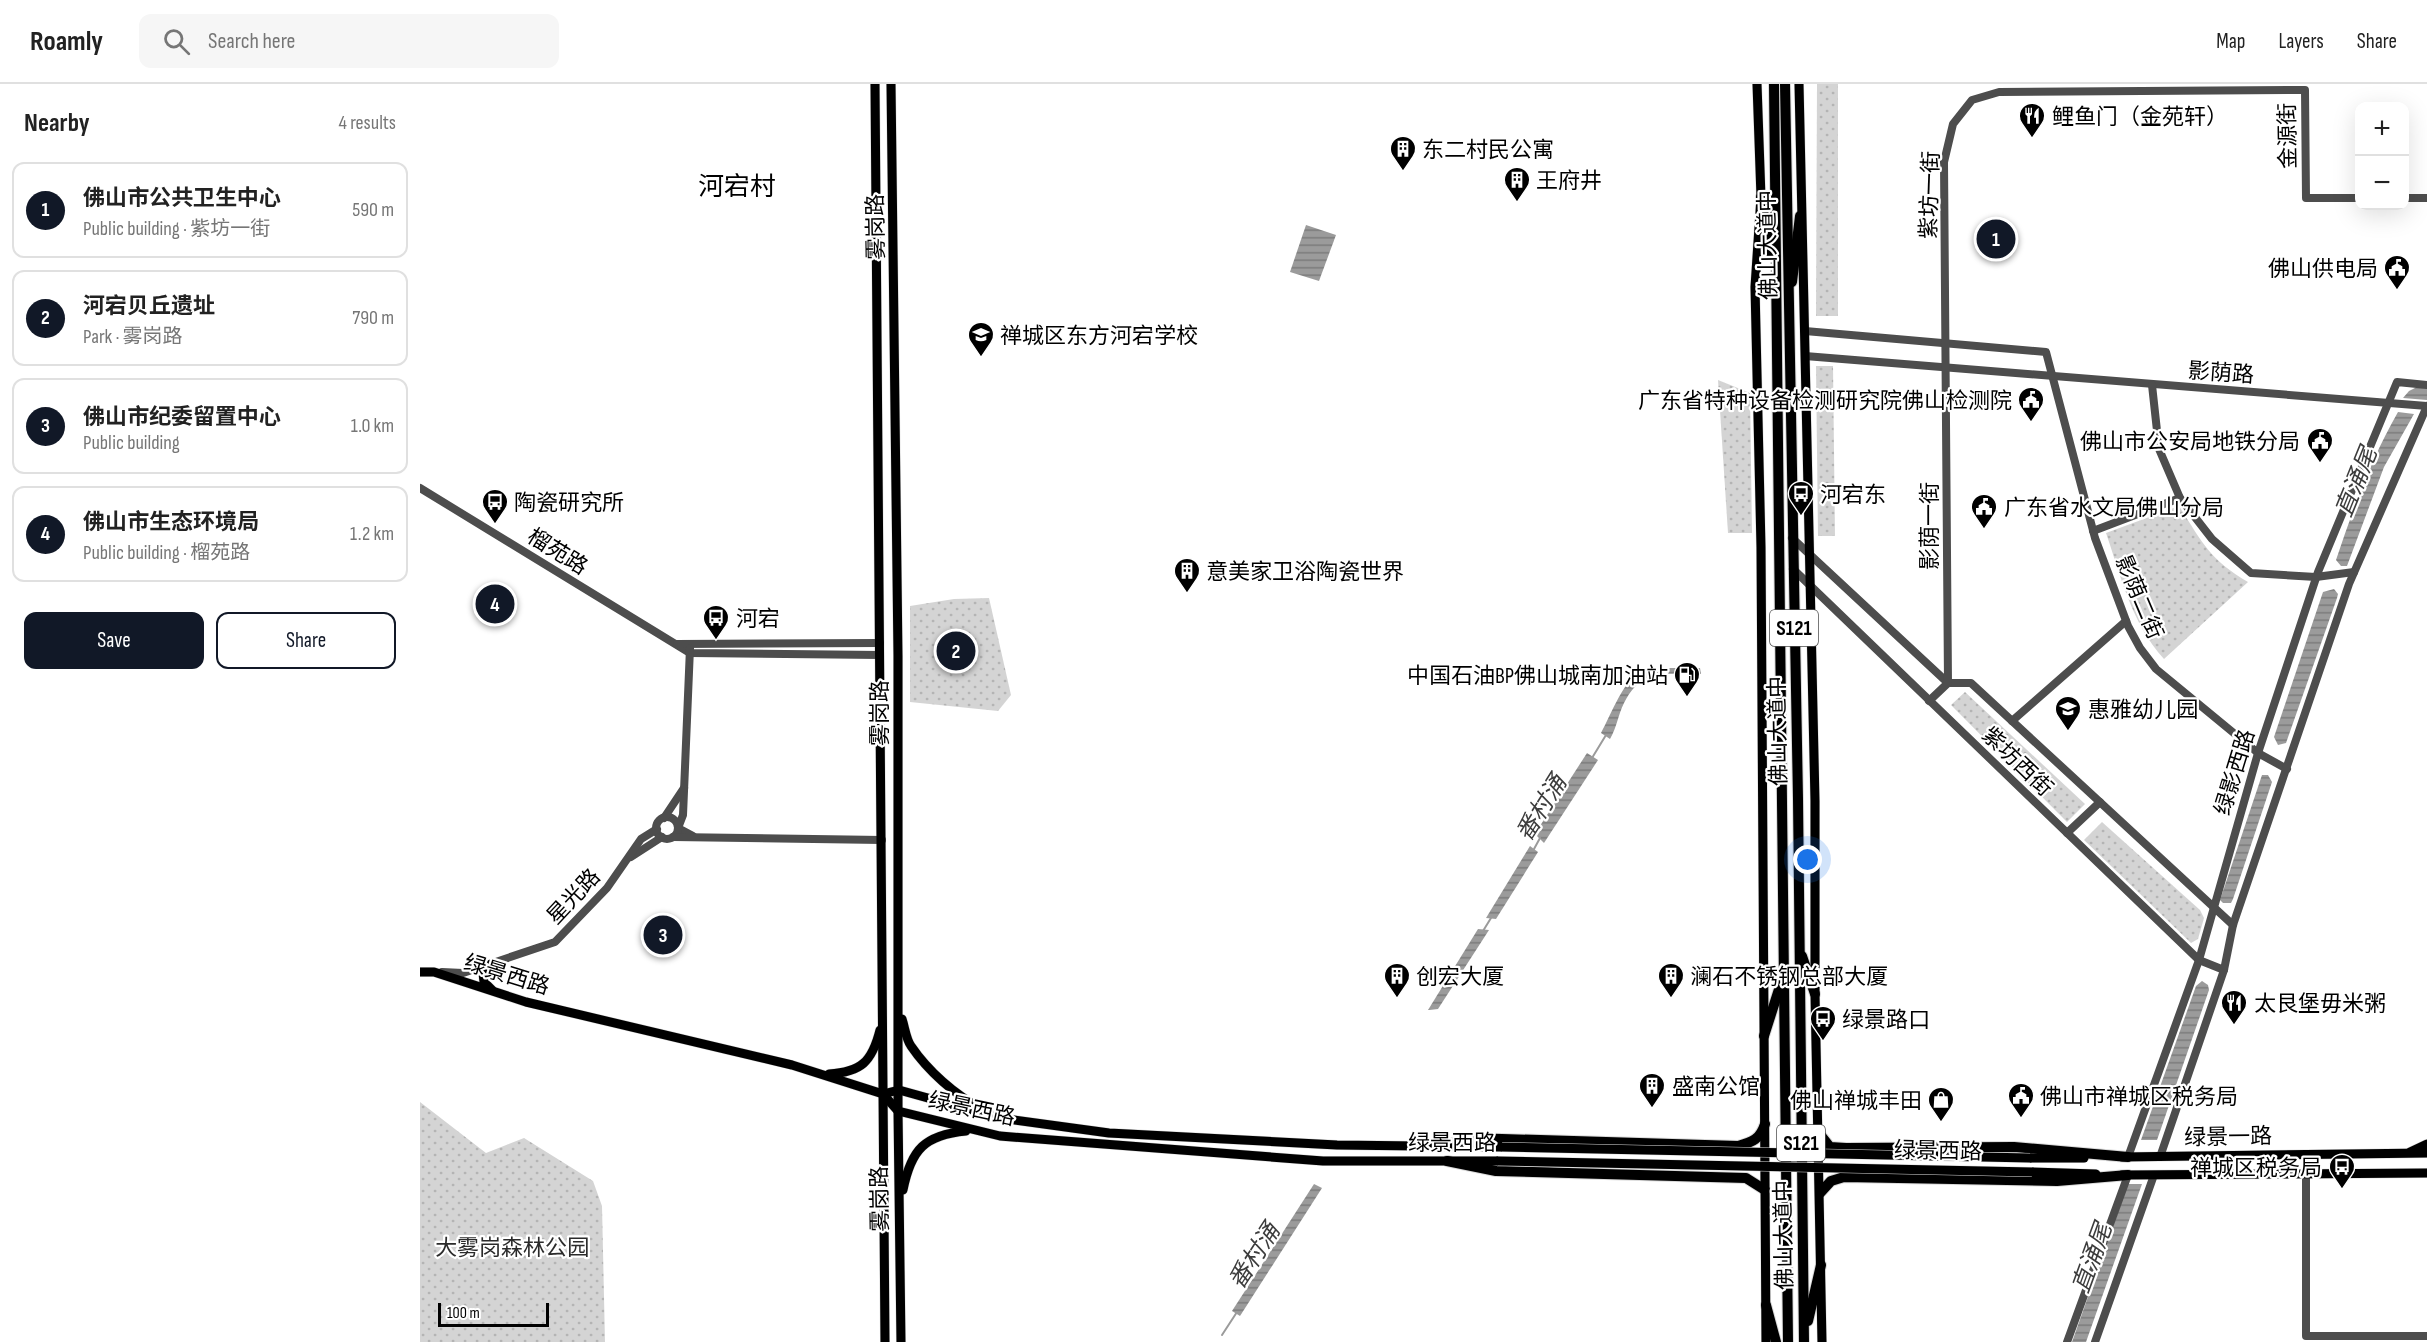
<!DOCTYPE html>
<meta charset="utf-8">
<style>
body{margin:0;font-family:"Sofia Sans Condensed","Noto Sans SC",sans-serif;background:#f6f6f6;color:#222}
.controls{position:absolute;right:18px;top:18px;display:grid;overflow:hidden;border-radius:12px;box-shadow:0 6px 24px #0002}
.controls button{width:54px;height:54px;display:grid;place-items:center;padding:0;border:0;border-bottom:2px solid #e0e0e0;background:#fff;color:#222;font:30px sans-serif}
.scale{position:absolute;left:18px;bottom:15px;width:111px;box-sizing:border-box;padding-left:6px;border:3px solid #000;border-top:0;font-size:16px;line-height:21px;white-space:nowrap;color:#000;-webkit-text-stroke:4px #fff;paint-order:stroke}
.you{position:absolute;left:1388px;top:776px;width:21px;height:21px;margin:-15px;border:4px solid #fff;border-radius:50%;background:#1a73e8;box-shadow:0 0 0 9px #1a73e833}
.badge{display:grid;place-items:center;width:39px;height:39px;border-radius:50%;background:#111827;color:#fff;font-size:20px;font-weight:700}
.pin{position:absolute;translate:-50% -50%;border:3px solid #fff;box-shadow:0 2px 6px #0006}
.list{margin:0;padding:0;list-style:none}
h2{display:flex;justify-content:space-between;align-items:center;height:78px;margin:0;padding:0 24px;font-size:26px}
h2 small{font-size:20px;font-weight:400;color:#767676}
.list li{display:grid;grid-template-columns:39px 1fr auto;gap:18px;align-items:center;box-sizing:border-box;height:96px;margin:0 12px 12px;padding:0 12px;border:2px solid #e0e0e0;border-radius:12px}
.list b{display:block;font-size:22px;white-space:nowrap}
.list p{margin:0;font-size:20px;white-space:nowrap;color:#767676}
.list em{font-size:20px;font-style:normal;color:#767676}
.actions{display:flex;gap:12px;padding:18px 24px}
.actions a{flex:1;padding:14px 0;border:2px solid #111827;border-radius:12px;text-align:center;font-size:21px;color:#111827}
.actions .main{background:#111827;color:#fff}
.icon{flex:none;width:33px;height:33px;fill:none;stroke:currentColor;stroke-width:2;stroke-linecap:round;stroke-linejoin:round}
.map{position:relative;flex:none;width:2007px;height:1258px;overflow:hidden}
header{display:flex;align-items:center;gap:36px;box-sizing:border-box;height:84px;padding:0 30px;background:#fff;border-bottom:2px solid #e0e0e0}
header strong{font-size:28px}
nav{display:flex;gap:33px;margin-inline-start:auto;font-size:21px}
.search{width:420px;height:54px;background:#f6f6f6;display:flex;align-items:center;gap:15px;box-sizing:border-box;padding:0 21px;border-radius:12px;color:#767676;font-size:22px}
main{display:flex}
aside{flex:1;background:#fff}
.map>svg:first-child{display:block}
</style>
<header>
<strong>Roamly</strong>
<div class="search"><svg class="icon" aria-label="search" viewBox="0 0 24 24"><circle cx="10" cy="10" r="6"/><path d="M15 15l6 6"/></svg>Search here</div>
<nav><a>Map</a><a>Layers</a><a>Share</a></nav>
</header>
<main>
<aside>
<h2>Nearby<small>4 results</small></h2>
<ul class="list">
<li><span class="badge">1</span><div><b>佛山市公共卫生中心</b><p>Public building · 紫坊一街</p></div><em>590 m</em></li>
<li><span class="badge">2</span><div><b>河宕贝丘遗址</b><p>Park · 雾岗路</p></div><em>790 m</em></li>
<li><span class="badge">3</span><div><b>佛山市纪委留置中心</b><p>Public building</p></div><em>1.0 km</em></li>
<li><span class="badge">4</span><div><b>佛山市生态环境局</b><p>Public building · 榴苑路</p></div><em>1.2 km</em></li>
</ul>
<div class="actions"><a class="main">Save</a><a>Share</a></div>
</aside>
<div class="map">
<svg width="2007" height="1258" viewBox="0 0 2007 1258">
<defs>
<pattern id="park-dots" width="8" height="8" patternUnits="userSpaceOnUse" patternTransform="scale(1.5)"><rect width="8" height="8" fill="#d4d4d4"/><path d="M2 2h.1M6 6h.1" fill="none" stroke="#b4b4b4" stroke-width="1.8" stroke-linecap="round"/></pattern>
<pattern id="water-rules" width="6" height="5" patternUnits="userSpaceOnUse" patternTransform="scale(1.5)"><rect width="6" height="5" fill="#9b9b9b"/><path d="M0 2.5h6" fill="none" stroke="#7c7c7c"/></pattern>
</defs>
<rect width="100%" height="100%" fill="#fff"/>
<g fill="url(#park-dots)">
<path d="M 1397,0 L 1418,0 L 1418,232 L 1396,232 Z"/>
<path d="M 1396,282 L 1413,282 L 1415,452 L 1398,452 Z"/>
<path d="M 1298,296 L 1330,309 L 1332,449 L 1308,449 Z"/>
<path d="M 1759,422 C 1782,458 1790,476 1828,498 L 1744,575 C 1712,540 1701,493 1686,449 Z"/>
<path d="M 569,514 L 591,611 L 578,627 L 490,618 L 490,522 L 534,515 Z"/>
<path d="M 1545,608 L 1665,720 L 1647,738 L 1531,621 Z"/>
<path d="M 1682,738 L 1780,826 L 1784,834 L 1778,855 L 1771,859 L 1664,756 Z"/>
<path d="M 0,1018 L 66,1069 L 104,1054 L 173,1097 L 182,1122 L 185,1258 L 0,1258 Z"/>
</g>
<g fill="url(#water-rules)">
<path d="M 886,141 L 916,151 L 899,197 L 870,188 Z"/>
<path d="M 1997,303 L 2007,304 L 2007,316 L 1983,314 L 1989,307 Z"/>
<path d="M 1978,328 L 1994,330 L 1964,383 L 1927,482 L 1921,482 L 1916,476 C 1933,425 1951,375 1978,328 Z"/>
<path d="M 1914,505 L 1918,510 L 1917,514 L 1866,659 L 1858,661 L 1854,653 L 1903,508 Z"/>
<path d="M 1224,584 L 1280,584 L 1281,590 C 1244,591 1223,582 1204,619 C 1198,631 1197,643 1190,655 L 1181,649 C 1192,629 1203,596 1224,584 Z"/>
<path d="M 1167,669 L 1178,676 L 1124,759 L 1117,752 L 1118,745 Z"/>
<path d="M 1842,691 L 1848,691 L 1852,698 L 1813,815 L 1811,819 L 1803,819 L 1800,816 Z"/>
<path d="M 1110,762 L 1118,768 L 1076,835 L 1066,834 Z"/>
<path d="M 1058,845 L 1069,846 L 1018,925 L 1008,926 Z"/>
<path d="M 1782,897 L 1788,901 L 1789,906 L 1737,1056 L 1721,1056 L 1776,902 Z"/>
<path d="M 894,1100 L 902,1104 L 820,1232 L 812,1227 Z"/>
<path d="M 1708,1100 L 1722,1100 L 1666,1258 L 1652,1258 Z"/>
</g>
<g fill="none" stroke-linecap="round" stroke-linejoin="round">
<g stroke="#9b9b9b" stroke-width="2">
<path d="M 1172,674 L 1186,651"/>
<path d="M 1114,765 L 1120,754"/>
<path d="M 1063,847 L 1071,834"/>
<path d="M 802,1251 L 817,1228"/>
</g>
<defs>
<g id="major">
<path d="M 455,0 L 465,1258"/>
<path d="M 471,0 L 478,572 L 478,1027 L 481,1258"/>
<path d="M 1337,0 L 1341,113 L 1335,203 L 1341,463 L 1346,1258"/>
<path d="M 1379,0 L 1395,717 L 1395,910 L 1402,1258"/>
<path d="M 71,880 L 63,889 L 64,898 L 72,906"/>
<path d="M 0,888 L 14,888 L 106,918 L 372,981 L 463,1010 L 479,1006 L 580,1034 L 689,1049 L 917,1061 L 1082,1063"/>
<path d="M 482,935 C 485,944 486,955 491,962 C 508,987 535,1011 562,1025"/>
<path d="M 409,990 C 441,988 452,978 460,946"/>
<path d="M 463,1010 L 478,1027 L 580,1052 L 903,1077 L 1078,1077"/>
<path d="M 1990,1068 L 2007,1060"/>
<path d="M 1702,1073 L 2007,1069"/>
<path d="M 1610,1074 L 1664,1074"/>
<path d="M 1612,1088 L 1676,1090"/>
<path d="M 1702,1091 L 2007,1089"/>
<path d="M 483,1106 C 491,1065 505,1051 546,1047"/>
</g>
<g id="highway">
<path d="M 1354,0 L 1368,1258"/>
<path d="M 1365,0 L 1378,715 L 1384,1258"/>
<path d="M 1341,113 L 1350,172"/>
<path d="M 1372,198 L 1380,132"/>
<path d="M 1382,872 L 1395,910"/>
<path d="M 1344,952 L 1361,899"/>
<path d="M 1399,1049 L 1410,1063 L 1426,1064 L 1594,1063 L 1708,1073"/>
<path d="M 1022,1062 L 1050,1054 L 1318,1062 C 1333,1058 1340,1055 1345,1040"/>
<path d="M 1027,1077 L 1076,1087 L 1326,1094 L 1345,1106"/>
<path d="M 1400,1109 L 1411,1097 L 1424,1093 L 1637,1097 L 1708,1091"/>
<path d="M 1346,1221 L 1356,1258"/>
<path d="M 1388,1237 L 1401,1181"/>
</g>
</defs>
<use href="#major" stroke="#dbdbdb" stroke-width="10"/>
<use href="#highway" stroke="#dbdbdb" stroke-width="12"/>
<g stroke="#4d4d4d" stroke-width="8">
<path d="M 1984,114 L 2007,114"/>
<path d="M 1385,247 L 1626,268 L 1675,454 L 1708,542 L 1720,564 L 1736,585 L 1838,669 L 1867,685"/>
<path d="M 1385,272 L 2007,322"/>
<path d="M 1732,301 L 1739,365 L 1760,414 L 1792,455 L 1831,489 L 1896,493 L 1934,488"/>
<path d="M 0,404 L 270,569 L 460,571"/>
<path d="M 1673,447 L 1760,414"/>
<path d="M 1372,454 L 1528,599 L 1551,599 L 1813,841"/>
<path d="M 1373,485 L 1779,876 L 1804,886"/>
<path d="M 257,560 L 460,559"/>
<path d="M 270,564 L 263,731 L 258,744 L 273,752"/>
<path d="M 1509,617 L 1528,599 L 1524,78 L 1533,40 L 1552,16 L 1579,8 L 1885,6 L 1886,114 L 1940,114"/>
<path d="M 1592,637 L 1706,537"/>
<circle cx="247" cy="744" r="11"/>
<path d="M 244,734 L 264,704"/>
<path d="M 1647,749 L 1680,718"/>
<path d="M 253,753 L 462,756"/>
<path d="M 211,773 L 242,753"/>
<path d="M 22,888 L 43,889 L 135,858 L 187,804 L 221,755 L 237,745"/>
<path d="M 1708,1073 L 1779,876 L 1838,669 L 1898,488 L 1977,298 L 2007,301"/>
<path d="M 1740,1073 L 1804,886 L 1813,841 L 1929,500 L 2007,322"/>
<path d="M 1886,1090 L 1886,1252 L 2007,1252"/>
<path d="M 1647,1258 L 1708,1091"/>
<path d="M 1675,1258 L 1734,1091"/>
</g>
<use href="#major" stroke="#000" stroke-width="9"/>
<use href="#highway" stroke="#000" stroke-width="10"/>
<defs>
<g id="major-bridge">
<path d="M 1082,1063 L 1610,1074"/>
<path d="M 1078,1077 L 1612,1088"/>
</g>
</defs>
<use href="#major-bridge" stroke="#dbdbdb" stroke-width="10" stroke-linecap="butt"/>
<use href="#major-bridge" stroke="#000" stroke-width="9"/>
</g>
<defs>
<symbol id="restaurant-pin" viewBox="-11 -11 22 30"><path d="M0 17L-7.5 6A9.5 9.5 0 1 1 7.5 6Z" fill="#000" stroke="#fff"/><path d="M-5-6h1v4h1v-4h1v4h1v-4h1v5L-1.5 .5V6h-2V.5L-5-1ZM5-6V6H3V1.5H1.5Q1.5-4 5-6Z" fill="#fff"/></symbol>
<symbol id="building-pin" viewBox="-11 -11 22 30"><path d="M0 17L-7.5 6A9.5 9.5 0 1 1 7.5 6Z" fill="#000" stroke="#fff"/><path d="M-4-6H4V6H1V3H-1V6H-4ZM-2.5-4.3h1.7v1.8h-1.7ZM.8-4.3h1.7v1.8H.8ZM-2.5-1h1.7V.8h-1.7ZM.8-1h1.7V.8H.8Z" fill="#fff"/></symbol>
<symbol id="civic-pin" viewBox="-11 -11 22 30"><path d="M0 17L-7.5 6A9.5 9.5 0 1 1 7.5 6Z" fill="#000" stroke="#fff"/><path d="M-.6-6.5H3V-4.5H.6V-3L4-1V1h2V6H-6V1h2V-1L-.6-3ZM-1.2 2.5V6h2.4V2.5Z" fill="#fff"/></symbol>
<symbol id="school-pin" viewBox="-11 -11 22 30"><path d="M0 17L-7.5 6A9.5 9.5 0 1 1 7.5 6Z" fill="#000" stroke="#fff"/><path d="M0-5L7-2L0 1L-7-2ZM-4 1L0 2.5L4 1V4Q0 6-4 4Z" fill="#fff"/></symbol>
<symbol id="bus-pin" viewBox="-11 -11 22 30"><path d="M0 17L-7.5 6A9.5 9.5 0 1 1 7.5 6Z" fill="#000" stroke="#fff"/><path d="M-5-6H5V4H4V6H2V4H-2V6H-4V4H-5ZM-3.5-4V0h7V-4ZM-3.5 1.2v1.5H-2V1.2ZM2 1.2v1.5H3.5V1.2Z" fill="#fff"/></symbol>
<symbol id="fuel-pin" viewBox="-11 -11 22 30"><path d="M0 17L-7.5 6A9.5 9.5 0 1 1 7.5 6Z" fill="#000" stroke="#fff"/><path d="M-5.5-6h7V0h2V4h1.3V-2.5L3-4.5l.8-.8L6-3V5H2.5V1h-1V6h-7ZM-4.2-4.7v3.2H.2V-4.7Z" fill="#fff"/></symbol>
<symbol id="shop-pin" viewBox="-11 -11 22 30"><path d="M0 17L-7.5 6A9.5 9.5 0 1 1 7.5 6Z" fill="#000" stroke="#fff"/><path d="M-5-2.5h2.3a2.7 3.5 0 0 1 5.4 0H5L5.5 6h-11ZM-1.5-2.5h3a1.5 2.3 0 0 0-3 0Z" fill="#fff"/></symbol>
</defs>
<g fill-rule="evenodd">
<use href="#restaurant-pin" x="1597" y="17" width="30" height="40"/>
<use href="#building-pin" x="968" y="50" width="30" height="40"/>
<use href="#building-pin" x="1082" y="81" width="30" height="40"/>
<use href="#civic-pin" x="1962" y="169" width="30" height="40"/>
<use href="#school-pin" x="546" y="236" width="30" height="40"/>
<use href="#civic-pin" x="1596" y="301" width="30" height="40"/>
<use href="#civic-pin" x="1885" y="342" width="30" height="40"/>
<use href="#bus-pin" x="1366" y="395" width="30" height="40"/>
<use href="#bus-pin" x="60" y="403" width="30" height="40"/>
<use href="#civic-pin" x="1549" y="408" width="30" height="40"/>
<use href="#building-pin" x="752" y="472" width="30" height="40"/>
<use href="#bus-pin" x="281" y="519" width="30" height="40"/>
<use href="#fuel-pin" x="1252" y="576" width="30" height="40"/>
<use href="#school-pin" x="1633" y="610" width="30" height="40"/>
<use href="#building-pin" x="962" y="877" width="30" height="40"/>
<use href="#building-pin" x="1236" y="877" width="30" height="40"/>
<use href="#restaurant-pin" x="1799" y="904" width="30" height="40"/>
<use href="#bus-pin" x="1388" y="920" width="30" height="40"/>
<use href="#building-pin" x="1217" y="987" width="30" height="40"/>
<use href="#civic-pin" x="1586" y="997" width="30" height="40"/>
<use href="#shop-pin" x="1506" y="1001" width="30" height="40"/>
<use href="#bus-pin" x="1907" y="1068" width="30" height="40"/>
</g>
<g text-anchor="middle" stroke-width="4.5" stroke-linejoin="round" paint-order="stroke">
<g fill="#fff" stroke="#4c4c4c" stroke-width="1.5">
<rect x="1350" y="526" width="48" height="36" rx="4.5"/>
<rect x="1357" y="1041" width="48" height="36" rx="4.5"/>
</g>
<g font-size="21" font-weight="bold" fill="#000">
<text x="1374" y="551">S121</text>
<text x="1381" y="1066">S121</text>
</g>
<g font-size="22" fill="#000" stroke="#fff" text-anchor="start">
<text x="1632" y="40">鲤鱼门（金苑轩）</text>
<text x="1002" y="73">东二村民公寓</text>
<text x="1116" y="104">王府井</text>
<text x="1958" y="192" text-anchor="end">佛山供电局</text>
<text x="580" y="259">禅城区东方河宕学校</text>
<text x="1592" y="324" text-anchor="end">广东省特种设备检测研究院佛山检测院</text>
<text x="1880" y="365" text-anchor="end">佛山市公安局地铁分局</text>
<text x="1400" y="418">河宕东</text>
<text x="94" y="426">陶瓷研究所</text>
<text x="1584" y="431">广东省水文局佛山分局</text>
<text x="786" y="495">意美家卫浴陶瓷世界</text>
<text x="316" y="542">河宕</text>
<text x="1248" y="599" text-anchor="end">中国石油BP佛山城南加油站</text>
<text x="1668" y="633">惠雅幼儿园</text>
<text x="996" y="900">创宏大厦</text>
<text x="1270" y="900">澜石不锈钢总部大厦</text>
<text x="1834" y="927">太艮堡毋米粥</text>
<text x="1422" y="943">绿景路口</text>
<text x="1252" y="1010">盛南公馆</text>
<text x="1620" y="1020">佛山市禅城区税务局</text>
<text x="1502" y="1024" text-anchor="end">佛山禅城丰田</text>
<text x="1902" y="1091" text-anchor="end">禅城区税务局</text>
</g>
<g font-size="22" fill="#000" stroke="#fff">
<text transform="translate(1867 52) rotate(-91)" y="8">金源街</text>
<text transform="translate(1509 111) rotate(-88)" y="8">紫坊一街</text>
<text transform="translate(455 143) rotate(-91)" y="8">雾岗路</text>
<text transform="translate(1347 161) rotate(-91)" y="8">佛山大道中</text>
<text transform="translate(1801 288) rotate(4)" y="8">影荫路</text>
<text transform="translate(1509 442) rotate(-90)" y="8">影荫一街</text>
<text transform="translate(138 467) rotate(32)" y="8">榴苑路</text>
<text transform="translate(1720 513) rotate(67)" y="8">影荫二街</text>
<text transform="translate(459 629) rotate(-90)" y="8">雾岗路</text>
<text transform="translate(1357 647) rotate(-91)" y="8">佛山大道中</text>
<text transform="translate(1598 677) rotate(44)" y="8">紫坊西街</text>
<text transform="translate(1814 688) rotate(-73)" y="8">绿影西路</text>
<text transform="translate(153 812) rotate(-47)" y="8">星光路</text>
<text transform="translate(87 890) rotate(17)" y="8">绿景西路</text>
<text transform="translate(552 1024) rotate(12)" y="8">绿景西路</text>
<text transform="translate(1808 1052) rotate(-1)" y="8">绿景一路</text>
<text x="1032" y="1066">绿景西路</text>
<text transform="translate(1518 1066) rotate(1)" y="8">绿景西路</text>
<text transform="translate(459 1115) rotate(-91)" y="8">雾岗路</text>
<text transform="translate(1363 1151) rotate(-91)" y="8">佛山大道中</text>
</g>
<g font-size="22" fill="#2b2b2b" stroke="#fff">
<text x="92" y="1171">大雾岗森林公园</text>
</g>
<g font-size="24" font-style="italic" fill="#3c3c3c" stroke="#fff">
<text transform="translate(1936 398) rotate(-68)" y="8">直涌尾</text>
<text transform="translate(1121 724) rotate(-58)" y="8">番村涌</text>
<text transform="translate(834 1172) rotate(-57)" y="8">番村涌</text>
<text transform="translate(1672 1174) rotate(-70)" y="8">直涌尾</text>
</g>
<g font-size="26" fill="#000" stroke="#fff">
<text x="317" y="111">河宕村</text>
</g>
</g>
</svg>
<div class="controls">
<button>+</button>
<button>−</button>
</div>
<div class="scale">100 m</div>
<div class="you"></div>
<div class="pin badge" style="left:1576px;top:155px">1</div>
<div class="pin badge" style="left:536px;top:567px">2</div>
<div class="pin badge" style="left:243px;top:851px">3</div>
<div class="pin badge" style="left:75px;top:520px">4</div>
</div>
</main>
